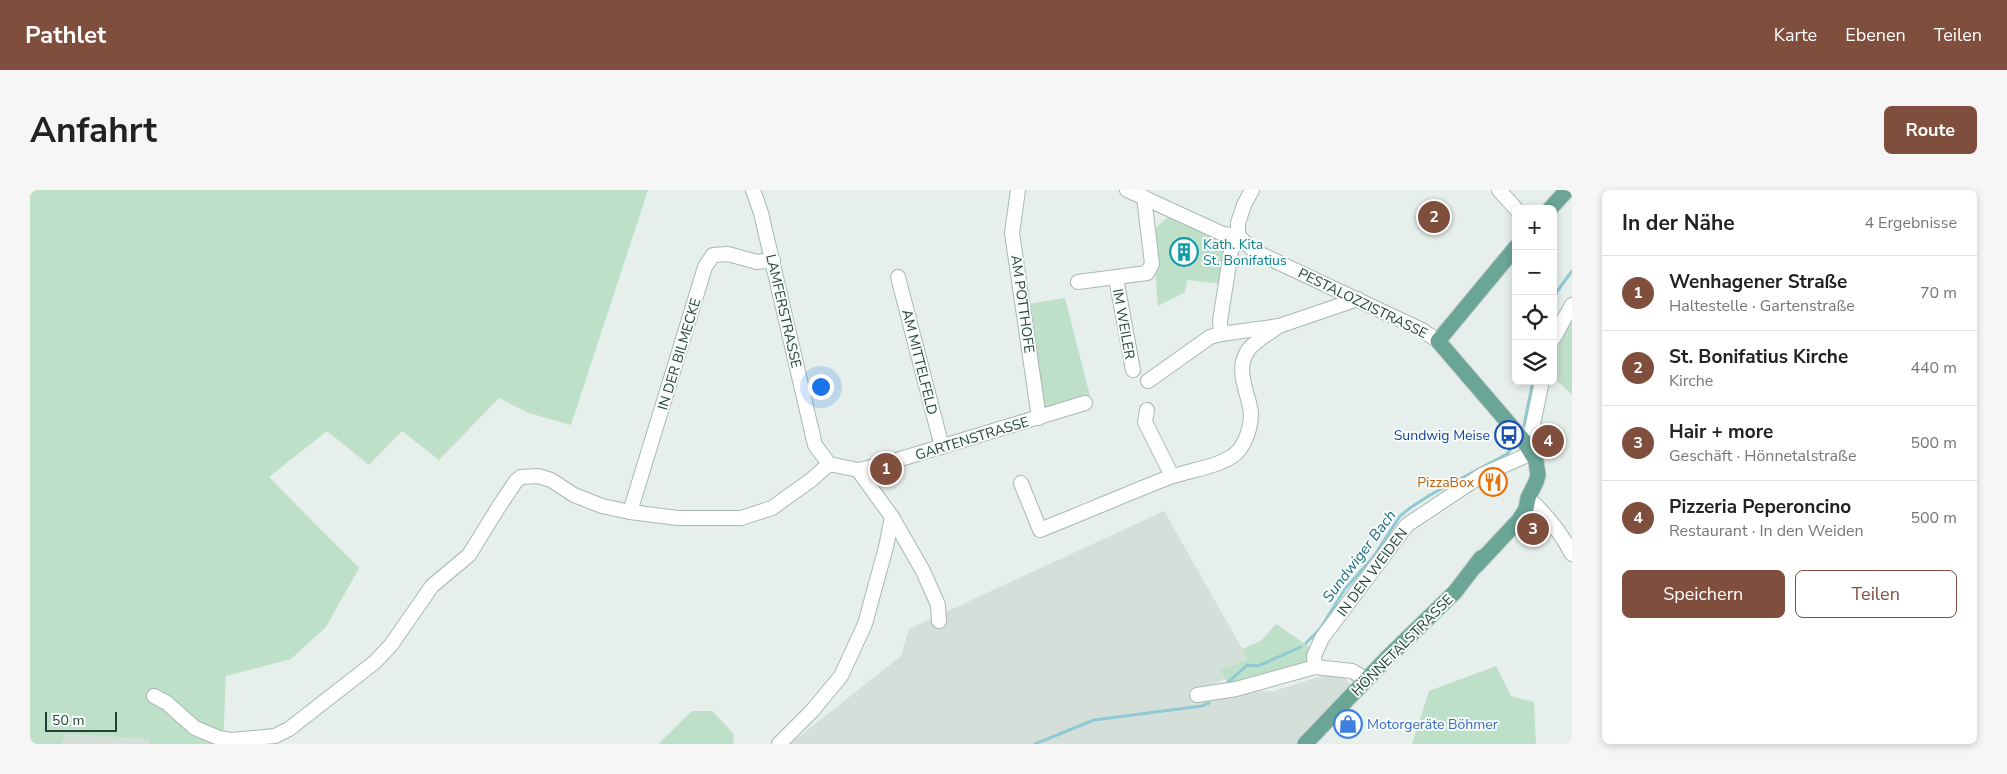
<!DOCTYPE html>
<html lang="de">
<meta charset="utf-8">
<style>
body{margin:0;font-family:"Nunito Sans",sans-serif;background:#f6f6f6;color:#222}
.controls{position:absolute;right:15px;top:15px;display:grid;overflow:hidden;border-radius:8px;box-shadow:0 2px 8px #0003}
.controls button{width:45px;height:45px;display:grid;place-items:center;padding:0;border:0;border-bottom:1px solid #e0e0e0;background:#fff;color:#222;font:25px sans-serif}
.scale{position:absolute;left:15px;bottom:12px;width:72px;box-sizing:border-box;padding-left:5px;border:2px solid #24423a;border-top:0;font-size:14px;line-height:18px;white-space:nowrap;color:#24423a;-webkit-text-stroke:4px #f7fbf9;paint-order:stroke}
.you{position:absolute;left:790px;top:196px;width:18px;height:18px;margin:-12px;border:4px solid #fff;border-radius:50%;background:#1a73e8;box-shadow:0 0 0 8px #1a73e833}
.badge{display:grid;place-items:center;width:32px;height:32px;border-radius:50%;background:#804e3d;color:#fff;font-size:16px;font-weight:700}
.pin{position:absolute;translate:-50% -50%;border:2px solid #fff;box-shadow:0 1px 5px #0006}
.list{margin:0;padding:0;list-style:none}
h2{display:flex;justify-content:space-between;align-items:center;height:65px;margin:0;padding:0 20px;font-size:21px}
h2 small{font-size:16px;font-weight:400;color:#767676}
.list li{display:grid;grid-template-columns:32px 1fr auto;gap:15px;align-items:center;box-sizing:border-box;height:75px;padding:0 20px;border-top:1px solid #e0e0e0}
.list b{display:block;font-size:19px;white-space:nowrap}
.list p{margin:0;font-size:16px;white-space:nowrap;color:#767676}
.list em{font-size:16px;font-style:normal;color:#767676}
.actions{display:flex;gap:10px;padding:15px 20px}
.actions a{flex:1;padding:11px 0;border:1px solid #804e3d;border-radius:8px;text-align:center;font-size:18px;color:#804e3d}
.actions .main{background:#804e3d;color:#fff}
.icon{flex:none;width:28px;height:28px;fill:none;stroke:currentColor;stroke-width:2;stroke-linecap:round;stroke-linejoin:round}
.map{position:relative;flex:none;width:1542px;height:554px;overflow:hidden;border-radius:8px}
header{display:flex;align-items:center;gap:30px;box-sizing:border-box;height:70px;padding:0 25px;background:#804e3d;color:#fff}
header strong{font-size:24px}
nav{display:flex;gap:28px;margin-inline-start:auto;font-size:18px}
.intro{display:flex;align-items:center;justify-content:space-between;box-sizing:border-box;height:120px;padding:0 30px}
h1{margin:0;font-size:35px}
.button{padding:12px 22px;border-radius:8px;background:#804e3d;color:#fff;font-size:18px;font-weight:700}
main{display:flex;gap:30px;padding:0 30px}
aside{flex:1;background:#fff;border-radius:8px;box-shadow:0 2px 8px #0003}
.map>svg:first-child{display:block}
</style>
<header>
<strong>Pathlet</strong>
<nav><a>Karte</a><a>Ebenen</a><a>Teilen</a></nav>
</header>
<div class="intro"><h1>Anfahrt</h1><a class="button">Route</a></div>
<main>
<div class="map">
<svg width="1542" height="554" viewBox="0 0 1542 554">
<rect width="100%" height="100%" fill="#e6efeb"/>
<g fill="#d4dfda">
<path d="M 1134,321 L 1217,467 L 1192,480 L 1195,489 L 1167,502 L 1244,501 L 1310,480 L 1320,495 L 1300,520 L 1267,554 L 760,554 L 871,466 L 879,439 Z"/>
<path d="M 36,544 L 118,549 L 120,554 L 32,554 Z"/>
</g>
<g fill="#bfe0c8">
<path d="M 0,0 L 618,0 L 541,235 L 499,223 L 469,208 L 409,270 L 372,241 L 339,275 L 297,241 L 239,287 L 329,378 L 296,437 L 261,469 L 196,486 L 193,554 L 120,554 L 118,549 L 36,544 L 32,554 L 0,554 Z"/>
<path d="M 1141,24 L 1192,48 L 1199,58 L 1193,94 L 1157,90 L 1155,102 L 1128,116 L 1122,41 Z"/>
<path d="M 1035,108 L 1060,206 L 1013,223 L 999,114 Z"/>
<path d="M 1542,126 L 1542,205 L 1523,187 L 1524,157 Z"/>
<path d="M 1246,434 L 1282,459 L 1276,473 L 1201,495 L 1195,489 L 1191,480 L 1217,468 L 1212,459 L 1232,450 Z"/>
<path d="M 1466,476 L 1481,506 L 1504,512 L 1506,554 L 1382,554 L 1399,501 Z"/>
<path d="M 662,521 L 682,521 L 704,544 L 703,554 L 628,554 Z"/>
</g>
<g fill="none" stroke-linecap="round" stroke-linejoin="round">
<g stroke="#8ec9d4" stroke-width="3">
<path d="M 1523,107 L 1542,81"/>
<path d="M 1494,235 L 1503,191"/>
<path d="M 1276,453 L 1290,439 L 1315,399 L 1344,366 L 1370,326 L 1380,318 L 1400,305 L 1477,264 L 1484,255"/>
<path d="M 1194,496 L 1217,475 L 1228,476 L 1271,457"/>
<path d="M 1005,554 L 1064,530 L 1172,516 L 1179,513"/>
</g>
<defs>
<g id="minor">
<path d="M 723,0 L 731,23 L 785,255 L 799,274 L 828,280 L 854,274 L 1055,213"/>
<path d="M 988,0 L 982,43 L 1009,228"/>
<path d="M 1097,0 L 1193,44 L 1208,46 L 1226,62 L 1392,140 L 1408,151"/>
<path d="M 1469,0 L 1486,19"/>
<path d="M 868,87 L 912,257"/>
<path d="M 1086,88 L 1103,180"/>
<path d="M 1048,92 L 1117,83 L 1122,74 L 1114,7"/>
<path d="M 1191,144 L 1190,131 L 1201,61 L 1208,46 L 1208,33 L 1214,15 L 1222,0"/>
<path d="M 1523,149 L 1542,115"/>
<path d="M 1118,191 L 1180,147 L 1191,144 L 1249,136 L 1328,109"/>
<path d="M 1117,220 L 1115,232 L 1142,286"/>
<path d="M 1494,251 L 1500,245 L 1502,239 L 1512,191"/>
<path d="M 828,280 L 862,327 L 893,381 L 908,415 L 909,431"/>
<path d="M 991,293 L 1010,340 C 1053,323 1096,304 1140,287 C 1159,280 1197,276 1209,260 C 1218,249 1223,229 1220,217 C 1216,198 1205,177 1219,159 C 1226,150 1240,143 1249,136"/>
<path d="M 1498,308 C 1515,323 1531,343 1542,364"/>
<path d="M 600,322 L 675,77 L 683,65 L 698,64 L 727,72 L 743,70"/>
<path d="M 1285,477 L 1284,466 L 1292,448 L 1377,335 L 1452,285 L 1502,263"/>
<path d="M 1167,505 L 1206,499 L 1285,477 L 1322,481 L 1329,485 L 1335,491"/>
<path d="M 124,506 L 137,513 L 165,538 L 189,548 L 201,550 L 245,546 L 259,539 L 345,472 L 361,455 L 402,396 L 439,365 L 468,318 L 486,291 L 491,287 L 508,286 L 521,290 L 544,305 L 572,316 L 600,322 L 648,328 L 711,328 L 742,318 L 781,290 L 799,274"/>
<path d="M 749,554 L 782,521 L 811,486 L 835,434 L 856,357 L 862,327"/>
</g>
<g id="major">
<path d="M 1520,19 L 1537,0"/>
<path d="M 1446,376 L 1489,330 L 1496,319 L 1498,308 L 1506,292 L 1508,285 L 1506,271 L 1494,251 L 1408,151 L 1486,57"/>
<path d="M 1275,554 L 1357,468 L 1425,402 L 1451,368"/>
</g>
</defs>
<use href="#minor" stroke="#a8b8b2" stroke-width="16"/>
<use href="#major" stroke="#c2cac8" stroke-width="17"/>
<use href="#minor" stroke="#fff" stroke-width="14"/>
<use href="#major" stroke="#6aa596" stroke-width="15"/>
</g>
<defs>
<symbol id="building-ring" viewBox="-11 -11 22 22"><circle r="9.5" fill="#f7fbf9" stroke="#0f9aa8" stroke-width="1.5"/><path d="M-4-6H4V6H1V3H-1V6H-4ZM-2.5-4.3h1.7v1.8h-1.7ZM.8-4.3h1.7v1.8H.8ZM-2.5-1h1.7V.8h-1.7ZM.8-1h1.7V.8H.8Z" fill="#0f9aa8"/></symbol>
<symbol id="bus-ring" viewBox="-11 -11 22 22"><circle r="9.5" fill="#f7fbf9" stroke="#1a4fb4" stroke-width="1.5"/><path d="M-5-6H5V4H4V6H2V4H-2V6H-4V4H-5ZM-3.5-4V0h7V-4ZM-3.5 1.2v1.5H-2V1.2ZM2 1.2v1.5H3.5V1.2Z" fill="#1a4fb4"/></symbol>
<symbol id="restaurant-ring" viewBox="-11 -11 22 22"><circle r="9.5" fill="#f7fbf9" stroke="#e8710a" stroke-width="1.5"/><path d="M-5-6h1v4h1v-4h1v4h1v-4h1v5L-1.5 .5V6h-2V.5L-5-1ZM5-6V6H3V1.5H1.5Q1.5-4 5-6Z" fill="#e8710a"/></symbol>
<symbol id="shop-ring" viewBox="-11 -11 22 22"><circle r="9.5" fill="#f7fbf9" stroke="#3f7fe0" stroke-width="1.5"/><path d="M-5-2.5h2.3a2.7 3.5 0 0 1 5.4 0H5L5.5 6h-11ZM-1.5-2.5h3a1.5 2.3 0 0 0-3 0Z" fill="#3f7fe0"/></symbol>
</defs>
<g fill-rule="evenodd">
<use href="#building-ring" x="1138" y="46" width="32" height="32"/>
<use href="#bus-ring" x="1463" y="229" width="32" height="32"/>
<use href="#restaurant-ring" x="1447" y="276" width="32" height="32"/>
<use href="#shop-ring" x="1302" y="518" width="32" height="32"/>
</g>
<g text-anchor="middle" stroke-width="4" stroke-linejoin="round" paint-order="stroke">
<g font-size="14" fill="#0d838f" stroke="#f7fbf9" text-anchor="start">
<text x="1173" y="59">Kath. Kita<tspan x="1173" dy="16">St. Bonifatius</tspan></text>
</g>
<g font-size="14" fill="#24423a" stroke="#f7fbf9">
<text transform="translate(1333 113) rotate(26)" y="5">PESTALOZZISTRASSE</text>
<text transform="translate(993 114) rotate(82)" y="5">AM POTTHOFE</text>
<text transform="translate(754 121) rotate(77)" y="5">LAMFERSTRASSE</text>
<text transform="translate(1094 134) rotate(80)" y="5">IM WEILER</text>
<text transform="translate(649 164) rotate(-73)" y="5">IN DER BILMECKE</text>
<text transform="translate(890 172) rotate(76)" y="5">AM MITTELFELD</text>
<text transform="translate(942 248) rotate(-17)" y="5">GARTENSTRASSE</text>
<text transform="translate(1342 382) rotate(-53)" y="5">IN DEN WEIDEN</text>
<text transform="translate(1372 455) rotate(-45)" y="5">HÖNNETALSTRASSE</text>
</g>
<g font-size="14" fill="#164399" stroke="#f7fbf9" text-anchor="end">
<text x="1460" y="250">Sundwig Meise</text>
</g>
<g font-size="14" fill="#c56008" stroke="#f7fbf9" text-anchor="end">
<text x="1444" y="297">PizzaBox</text>
</g>
<g font-size="14" fill="#366cbe" stroke="#f7fbf9" text-anchor="start">
<text x="1337" y="539">Motorgeräte Böhmer</text>
</g>
<g font-size="15" font-style="italic" fill="#1c6f80" stroke="#f7fbf9">
<text transform="translate(1329 366) rotate(-53)" y="5">Sundwiger Bach</text>
</g>
</g>
</svg>
<div class="controls">
<button>+</button>
<button>−</button>
<button><svg class="icon" aria-label="locate" viewBox="0 0 24 24"><circle cx="12" cy="12" r="6"/><path d="M12 2v4M12 18v4M2 12h4M18 12h4"/></svg></button>
<button><svg class="icon" aria-label="layers" viewBox="0 0 24 24"><path d="M12 4l9 5-9 5-9-5zM3 14l9 5 9-5"/></svg></button>
</div>
<div class="scale">50 m</div>
<div class="you"></div>
<div class="pin badge" style="left:856px;top:279px">1</div>
<div class="pin badge" style="left:1404px;top:27px">2</div>
<div class="pin badge" style="left:1503px;top:339px">3</div>
<div class="pin badge" style="left:1518px;top:251px">4</div>
</div>
<aside>
<h2>In der Nähe<small>4 Ergebnisse</small></h2>
<ul class="list">
<li><span class="badge">1</span><div><b>Wenhagener Straße</b><p>Haltestelle · Gartenstraße</p></div><em>70 m</em></li>
<li><span class="badge">2</span><div><b>St. Bonifatius Kirche</b><p>Kirche</p></div><em>440 m</em></li>
<li><span class="badge">3</span><div><b>Hair + more</b><p>Geschäft · Hönnetalstraße</p></div><em>500 m</em></li>
<li><span class="badge">4</span><div><b>Pizzeria Peperoncino</b><p>Restaurant · In den Weiden</p></div><em>500 m</em></li>
</ul>
<div class="actions"><a class="main">Speichern</a><a>Teilen</a></div>
</aside>
</main>
